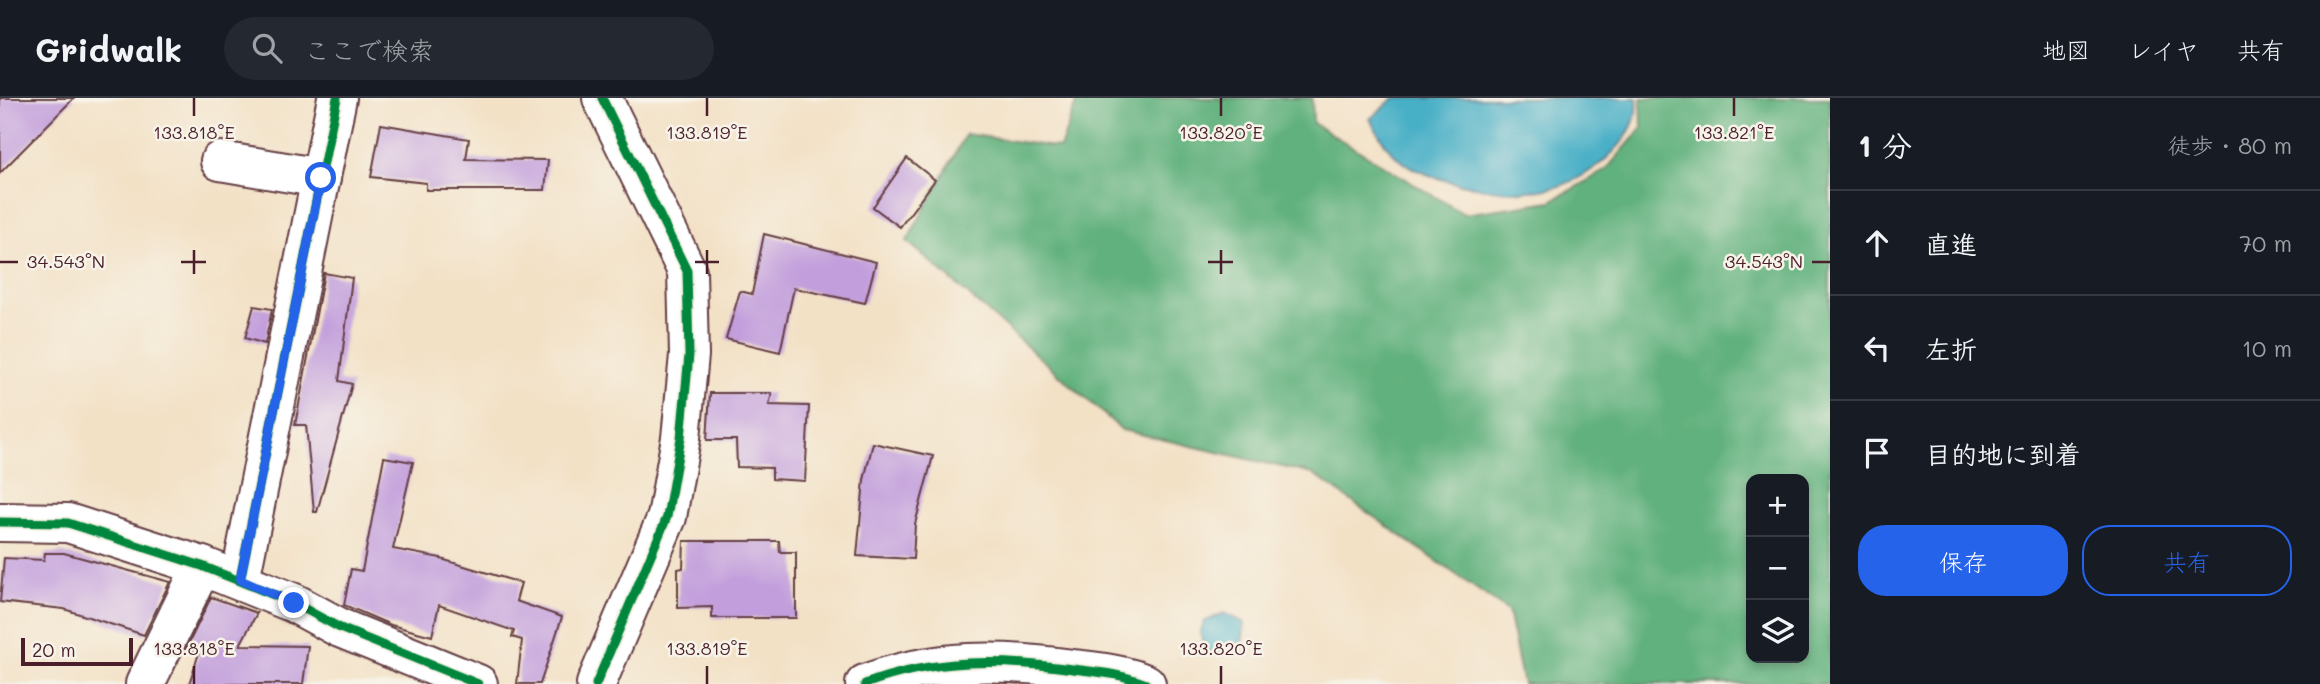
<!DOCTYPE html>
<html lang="ja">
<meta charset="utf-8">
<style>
body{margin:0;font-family:Mali,"Klee One",sans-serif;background:#242831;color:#f1f3f6}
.controls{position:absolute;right:21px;bottom:21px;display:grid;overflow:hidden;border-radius:14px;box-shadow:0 4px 10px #0003}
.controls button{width:63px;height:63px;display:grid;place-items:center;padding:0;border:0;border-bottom:2px solid #363941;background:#171b24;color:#f1f3f6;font:35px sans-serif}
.scale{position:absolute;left:21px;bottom:18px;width:112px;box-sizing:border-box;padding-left:7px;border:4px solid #4a1f2b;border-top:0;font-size:19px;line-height:24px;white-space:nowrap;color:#4a1f2b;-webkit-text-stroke:5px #f7f3e8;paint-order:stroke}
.stop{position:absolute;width:21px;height:21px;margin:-16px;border:5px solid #2563eb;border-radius:50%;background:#fff}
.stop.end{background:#2563eb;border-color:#fff;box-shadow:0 2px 7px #0008}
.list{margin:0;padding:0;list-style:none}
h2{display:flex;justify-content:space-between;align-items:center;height:91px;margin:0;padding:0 28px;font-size:30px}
h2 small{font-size:23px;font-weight:400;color:#9ea1a6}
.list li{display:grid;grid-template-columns:46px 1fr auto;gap:21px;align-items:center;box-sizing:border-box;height:105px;padding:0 28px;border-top:2px solid #363941}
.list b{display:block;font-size:26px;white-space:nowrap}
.list em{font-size:23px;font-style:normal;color:#9ea1a6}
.actions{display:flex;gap:14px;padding:21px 28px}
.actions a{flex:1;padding:16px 0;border:2px solid #2563eb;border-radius:28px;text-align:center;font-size:24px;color:#2563eb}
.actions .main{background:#2563eb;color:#fff}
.icon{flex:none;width:38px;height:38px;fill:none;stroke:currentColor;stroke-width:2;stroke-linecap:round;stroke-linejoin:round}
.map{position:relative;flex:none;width:1830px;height:586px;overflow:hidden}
header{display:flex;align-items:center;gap:42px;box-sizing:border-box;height:98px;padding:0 35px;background:#171b24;border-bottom:2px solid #363941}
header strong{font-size:33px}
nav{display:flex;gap:38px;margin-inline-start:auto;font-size:24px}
.search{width:490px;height:63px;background:#242831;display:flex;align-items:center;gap:18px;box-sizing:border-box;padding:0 24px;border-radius:38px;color:#9ea1a6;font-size:26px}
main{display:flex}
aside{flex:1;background:#171b24}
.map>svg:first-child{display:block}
</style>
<header>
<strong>Gridwalk</strong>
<div class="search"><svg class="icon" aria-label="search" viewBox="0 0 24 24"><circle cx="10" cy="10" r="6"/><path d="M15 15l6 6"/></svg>ここで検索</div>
<nav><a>地図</a><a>レイヤ</a><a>共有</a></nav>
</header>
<main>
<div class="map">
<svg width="1830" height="586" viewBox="0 0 1830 586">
<rect width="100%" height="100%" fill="#f7f3e8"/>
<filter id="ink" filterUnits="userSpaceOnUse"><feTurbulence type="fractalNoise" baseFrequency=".0143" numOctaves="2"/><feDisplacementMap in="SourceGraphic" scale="14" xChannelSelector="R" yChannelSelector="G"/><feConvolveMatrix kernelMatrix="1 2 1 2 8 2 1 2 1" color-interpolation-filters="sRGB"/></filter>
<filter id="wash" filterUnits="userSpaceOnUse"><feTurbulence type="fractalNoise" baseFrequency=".00686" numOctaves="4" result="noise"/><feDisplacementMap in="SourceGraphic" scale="28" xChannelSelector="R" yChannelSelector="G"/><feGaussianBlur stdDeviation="1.57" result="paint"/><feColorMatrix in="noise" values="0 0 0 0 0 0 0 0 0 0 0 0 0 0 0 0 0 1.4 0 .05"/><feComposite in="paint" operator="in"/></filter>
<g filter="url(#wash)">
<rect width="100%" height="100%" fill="#f3e1c6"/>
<path fill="#61b17d" stroke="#566854" stroke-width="2" fill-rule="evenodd" d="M 1078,0 L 1312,0 L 1313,25 L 1464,116 L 1551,103 L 1606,72 L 1642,30 L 1641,0 L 1830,0 L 1830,586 L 1523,586 L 1508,513 L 1313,376 L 1122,332 L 907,143 L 966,36 L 1060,50 ZM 1751,381 L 1804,381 L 1804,560 L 1751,560 Z"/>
<g fill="#47afc6" stroke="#486778" stroke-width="2">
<path d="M 1394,0 L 1637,0 C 1640,19 1627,40 1615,52 C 1599,69 1575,85 1552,90 C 1513,99 1446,87 1411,69 C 1391,59 1381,40 1370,21 Z"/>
<path d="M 1224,515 L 1245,525 L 1241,551 L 1219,557 L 1205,551 L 1200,536 L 1204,524 Z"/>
</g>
<g id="blocks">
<g fill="#c29edc">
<path d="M 0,0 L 74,0 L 0,75 Z"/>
<path d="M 381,26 L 469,41 L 466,61 L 548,62 L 545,92 L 426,92 L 426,85 L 371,79 Z"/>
<path d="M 907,60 L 935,82 L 900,129 L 873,109 Z"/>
<path d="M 764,136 L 876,164 L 865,205 L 794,190 L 780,254 L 726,241 L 740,193 L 752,196 Z"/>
<path d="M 324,175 L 352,180 L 339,283 L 352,286 L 317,414 L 314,414 L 306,327 L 295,327 Z"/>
<path d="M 254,208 L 272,211 L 265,246 L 245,240 Z"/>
<path d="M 710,295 L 772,295 L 769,307 L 809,308 L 805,383 L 772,381 L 772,370 L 737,369 L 736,342 L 707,342 Z"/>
<path d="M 873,345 L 933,358 L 915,426 L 913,461 L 857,458 L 864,382 Z"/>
<path d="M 384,359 L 413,364 L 393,451 L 441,460 L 441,461 L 521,485 L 516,503 L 562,519 L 540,586 L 517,586 L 522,542 L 512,539 L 514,533 L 439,507 L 432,538 L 391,527 L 344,507 L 351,471 L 362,473 Z"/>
<path d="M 684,443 L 779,443 L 780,454 L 796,454 L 796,520 L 712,520 L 712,509 L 678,510 L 678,471 L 683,470 Z"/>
<path d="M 45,455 L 64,455 L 170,484 L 144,537 L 64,511 L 0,504 L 4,460 L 44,462 Z"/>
<path d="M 211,499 L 257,515 L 240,547 L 308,548 L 303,586 L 189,586 L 199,555 L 186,551 Z"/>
</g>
</g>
</g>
<g filter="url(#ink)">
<use href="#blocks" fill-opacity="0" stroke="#633c42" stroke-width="2"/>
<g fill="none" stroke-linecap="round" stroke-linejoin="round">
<defs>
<g id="minor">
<path d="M 220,63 L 321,80"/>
<path d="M 0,424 L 68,425 L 202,468 L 294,505 L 340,530 L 478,586"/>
<path d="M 240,482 L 337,0"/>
<path d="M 145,586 L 202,468"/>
<path d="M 596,586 L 667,419 L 681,340 L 689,257 L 687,173 L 602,0"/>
<path d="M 865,586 C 934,560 1001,561 1073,571 C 1098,574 1123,576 1146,586"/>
</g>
</defs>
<use href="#minor" stroke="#633c42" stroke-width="42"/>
<use href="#minor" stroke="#fff" stroke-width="38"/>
<defs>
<g id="cycleway">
<path d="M 0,424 L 68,425 L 202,468 L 294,505 L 340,530 L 478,586"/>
<path d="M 240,482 L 337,0"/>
<path d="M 596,586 L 667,419 L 681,340 L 689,257 L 687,173 L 602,0"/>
<path d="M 865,586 C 934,560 1001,561 1073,571 C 1098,574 1123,576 1146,586"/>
</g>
</defs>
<use href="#cycleway" stroke="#f7f3e8" stroke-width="13"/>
<use href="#cycleway" stroke="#00873e" stroke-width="9"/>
</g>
</g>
<g fill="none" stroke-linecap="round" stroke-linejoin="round" filter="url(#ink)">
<path stroke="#2563eb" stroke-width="9" d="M 294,505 L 240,482 L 321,80"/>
</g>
<path fill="none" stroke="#4a1f2b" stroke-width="2.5" d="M 194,0 L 194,18M 707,0 L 707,18M 1221,0 L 1221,18M 1734,0 L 1734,18M 194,152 L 194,176M 707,152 L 707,176M 1221,152 L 1221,176M 0,164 L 18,164M 181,164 L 206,164M 695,164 L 719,164M 1208,164 L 1233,164M 1812,164 L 1830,164M 194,568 L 194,586M 707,568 L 707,586M 1221,568 L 1221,586"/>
<g font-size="18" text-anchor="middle" fill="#4a1f2b" stroke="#f7f3e8" stroke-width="5" stroke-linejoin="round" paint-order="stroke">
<text x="194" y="41">133.818°E</text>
<text x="707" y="41">133.819°E</text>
<text x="1221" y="41">133.820°E</text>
<text x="1734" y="41">133.821°E</text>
<text x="66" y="170">34.543°N</text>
<text x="1764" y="170">34.543°N</text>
<text x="194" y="557">133.818°E</text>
<text x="707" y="557">133.819°E</text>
<text x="1221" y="557">133.820°E</text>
</g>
</svg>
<div class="controls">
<button>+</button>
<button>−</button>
<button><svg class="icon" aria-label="layers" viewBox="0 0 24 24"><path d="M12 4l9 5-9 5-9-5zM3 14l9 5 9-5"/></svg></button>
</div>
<div class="scale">20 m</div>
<div class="stop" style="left:321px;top:80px"></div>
<div class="stop end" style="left:294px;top:505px"></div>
</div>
<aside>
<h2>1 分<small>徒歩 · 80 m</small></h2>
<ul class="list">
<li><svg class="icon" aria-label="ahead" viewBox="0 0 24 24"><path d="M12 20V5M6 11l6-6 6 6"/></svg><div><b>直進</b></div><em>70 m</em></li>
<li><svg class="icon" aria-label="left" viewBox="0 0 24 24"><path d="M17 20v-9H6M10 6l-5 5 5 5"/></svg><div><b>左折</b></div><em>10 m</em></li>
<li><svg class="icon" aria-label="arrive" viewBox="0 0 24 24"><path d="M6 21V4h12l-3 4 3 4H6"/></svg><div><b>目的地に到着</b></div></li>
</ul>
<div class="actions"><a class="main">保存</a><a>共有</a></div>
</aside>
</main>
